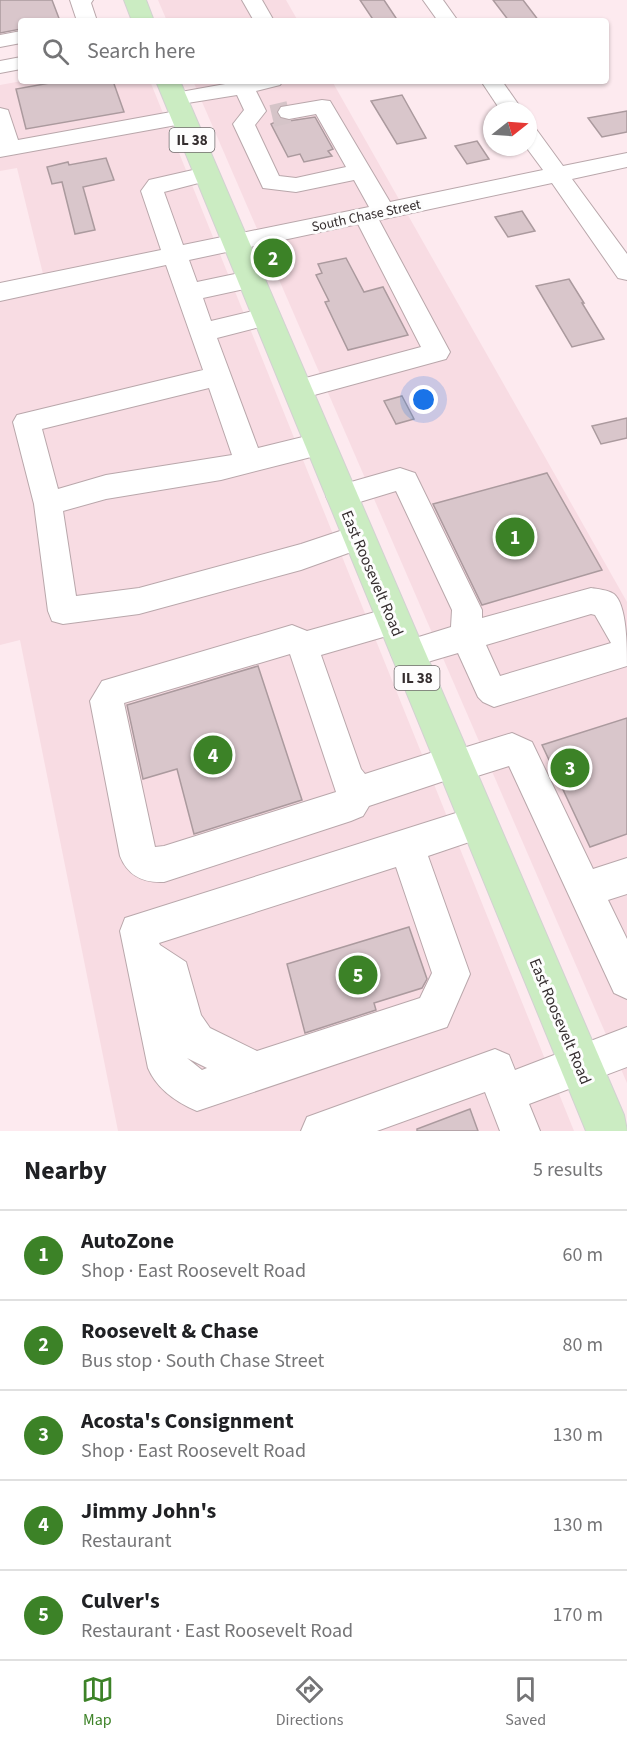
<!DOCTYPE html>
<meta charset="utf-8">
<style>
body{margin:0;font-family:"Source Sans 3",sans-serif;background:#f2f2f2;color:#202124}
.compass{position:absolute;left:483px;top:102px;width:54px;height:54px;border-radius:50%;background:#fff;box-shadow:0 2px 4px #0004;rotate:73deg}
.you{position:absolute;left:424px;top:400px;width:21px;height:21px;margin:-15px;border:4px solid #fff;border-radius:50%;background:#1a73e8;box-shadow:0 0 0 9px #1a73e833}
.badge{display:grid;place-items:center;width:39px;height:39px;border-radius:50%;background:#3c8227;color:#fff;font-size:20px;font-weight:700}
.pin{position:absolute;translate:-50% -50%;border:3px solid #fff;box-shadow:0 2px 6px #0006}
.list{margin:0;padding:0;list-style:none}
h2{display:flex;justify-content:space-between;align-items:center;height:78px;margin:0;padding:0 24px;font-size:26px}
h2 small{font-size:20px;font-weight:400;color:#757577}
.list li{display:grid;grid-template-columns:39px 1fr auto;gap:18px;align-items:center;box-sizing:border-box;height:90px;padding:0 24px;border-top:2px solid #e0e0e0}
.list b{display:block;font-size:22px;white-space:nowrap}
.list p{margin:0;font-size:20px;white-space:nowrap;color:#757577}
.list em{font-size:20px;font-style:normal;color:#757577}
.icon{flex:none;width:33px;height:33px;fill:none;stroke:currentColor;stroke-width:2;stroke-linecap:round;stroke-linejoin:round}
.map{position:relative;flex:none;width:627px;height:1131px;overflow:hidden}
.search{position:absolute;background:#fff;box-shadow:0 2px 4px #0004;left:18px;right:18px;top:18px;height:66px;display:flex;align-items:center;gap:15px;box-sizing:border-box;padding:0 21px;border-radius:6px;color:#757577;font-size:22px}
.sheet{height:528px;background:#fff}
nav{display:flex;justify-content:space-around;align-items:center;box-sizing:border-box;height:84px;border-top:2px solid #e0e0e0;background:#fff;font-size:16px;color:#757577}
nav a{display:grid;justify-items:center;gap:3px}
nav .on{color:#3c8227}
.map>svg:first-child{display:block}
</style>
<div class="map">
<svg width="627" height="1131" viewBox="0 0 627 1131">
<rect width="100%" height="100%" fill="#fdeaef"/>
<g fill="#f8dce3">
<path d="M 158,0 L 286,0 L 298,21 L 167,21 Z"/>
<path d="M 22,81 L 150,81 L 574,1131 L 118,1131 L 20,640 L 0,645 L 0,285 L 43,274 L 17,168 L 0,171 L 0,85 Z"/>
<path d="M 193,81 L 332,81 L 627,602 L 627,1083 Z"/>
</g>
<g fill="#d9c6cb" stroke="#ab9a9e" stroke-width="1.5">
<path d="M 0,0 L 52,0 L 60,21 L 21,21 L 21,29 L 0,33 Z"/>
<path d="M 360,0 L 384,0 L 398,21 L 374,21 Z"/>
<path d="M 493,0 L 523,0 L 539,21 L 509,21 Z"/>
<path d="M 61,81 L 113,81 L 124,112 L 26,129 L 16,89 Z"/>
<path d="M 402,95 L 426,138 L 397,144 L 371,101 Z"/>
<path d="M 627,111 L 627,132 L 602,137 L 588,118 Z"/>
<path d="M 315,117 L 333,149 L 328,151 L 332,156 L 304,162 L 300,154 L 288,157 L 271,124 L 281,119 L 289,121 Z"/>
<path d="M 477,141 L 489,159 L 467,164 L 455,146 Z"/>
<path d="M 106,158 L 114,180 L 83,187 L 95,230 L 75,234 L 62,182 L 52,184 L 47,167 L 68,162 L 69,165 Z"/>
<path d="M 522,211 L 535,231 L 508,237 L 495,217 Z"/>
<path d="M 346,258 L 364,292 L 383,287 L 408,335 L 348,350 L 325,302 L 329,301 L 316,275 L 322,273 L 318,264 Z"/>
<path d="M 569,279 L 584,303 L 582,303 L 604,339 L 572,347 L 536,286 Z"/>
<path d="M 402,396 L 414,419 L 396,424 L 384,401 Z"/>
<path d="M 627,418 L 627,438 L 601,444 L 592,426 Z"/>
<path d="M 547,473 L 602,570 L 482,605 L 433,504 Z"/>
<path d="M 258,666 L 302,800 L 194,834 L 177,769 L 143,779 L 127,705 Z"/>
<path d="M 627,718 L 627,834 L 590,847 L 542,745 Z"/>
<path d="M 409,927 L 427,979 L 422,988 L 374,1003 L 376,1010 L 305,1033 L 287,964 Z"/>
<path d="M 470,1109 L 478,1131 L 417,1131 L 417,1129 Z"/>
</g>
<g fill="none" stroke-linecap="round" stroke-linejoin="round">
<path stroke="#d5c4c8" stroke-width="22" stroke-dasharray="22 11" stroke-linecap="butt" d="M 272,116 L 289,112"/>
<defs>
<g id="minor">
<path d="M 70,0 L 93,0 L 91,3 L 97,21 L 77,21 Z"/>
<path d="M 242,0 L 262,0 L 274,21 L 254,21 Z"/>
<path d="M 423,0 L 443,0 L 458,21 L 438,21 Z"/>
<path d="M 21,31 L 21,43 L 0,47 L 0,35 Z"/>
<path d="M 21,57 L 21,69 L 0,73 L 0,61 Z"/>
<path d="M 242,81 L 283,81 L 280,85 L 256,91 L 266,111 L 255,125 L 279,176 L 296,178 L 346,167 L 316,114 L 289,119 L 281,117 L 278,112 L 281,107 L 322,100 L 330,101 L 333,106 L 390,202 L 543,170 L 526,147 L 528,147 L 528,127 L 536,129 L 563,166 L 627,153 L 627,167 L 572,179 L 627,254 L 627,280 L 618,278 L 552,183 L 379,220 L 450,352 L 446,359 L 296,400 L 287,397 L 283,390 L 287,383 L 421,347 L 358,224 L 189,260 L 197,282 L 249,271 L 258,274 L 261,280 L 258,286 L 203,298 L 211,321 L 266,308 L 275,311 L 279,317 L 275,323 L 217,338 L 258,448 L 319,433 L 329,436 L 333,444 L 329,452 L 319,455 L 221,480 L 106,499 L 63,511 L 76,596 L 139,588 L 301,544 L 358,525 L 368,528 L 373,537 L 368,546 L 301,570 L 139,614 L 63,624 L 52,621 L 48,611 L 34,504 L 13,422 L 17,415 L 203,370 L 166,265 L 0,301 L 0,283 L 161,250 L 141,191 L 149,180 L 206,167 L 214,169 L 217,174 L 214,179 L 164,192 L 183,245 L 369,207 L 354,180 L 296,192 L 263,188 L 233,124 L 244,110 L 237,95 L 175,105 L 167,104 L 164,99 L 167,94 L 175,93 ZM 209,388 L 232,455 L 106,475 L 58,489 L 42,429 Z"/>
<path d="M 481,81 L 502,81 L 523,111 L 501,111 Z"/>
<path d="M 0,108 L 8,110 L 18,140 L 182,110 L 190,112 L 193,117 L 190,122 L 182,124 L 0,157 Z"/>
<path d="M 400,468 L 415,473 L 482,610 L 482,618 L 591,588 C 598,589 608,590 614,594 C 627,605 627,647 627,666 L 494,707 L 483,702 L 478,697 L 458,653 L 407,668 L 396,664 L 391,654 L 396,644 L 451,627 L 452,610 L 396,491 L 340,508 L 330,504 L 326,496 L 330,488 ZM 591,614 L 595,615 L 611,643 L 500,676 L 486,645 Z"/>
<path d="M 393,607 L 404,611 L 409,621 L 404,631 L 321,655 L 361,769 L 365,774 L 452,746 L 460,749 L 512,733 L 532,742 L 593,869 L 627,858 L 627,894 L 608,900 L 627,939 L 627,999 L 614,993 L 509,766 L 455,783 L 447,780 L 369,806 L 363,816 L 351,821 L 164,882 C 143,883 128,876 120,856 L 90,701 L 102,681 L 292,625 L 307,631 ZM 290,654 L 336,792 L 164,846 L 155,847 L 124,703 Z"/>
<path d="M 478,806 L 490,811 L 495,823 L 490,835 L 428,856 L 470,974 L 447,1027 L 197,1111 C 176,1102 157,1089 148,1068 L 120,931 L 125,918 ZM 396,867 L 432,973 L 420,998 L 257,1051 L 210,1028 L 201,1015 L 186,962 L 160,945 L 159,943 ZM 187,1058 L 207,1068 L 202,1070 Z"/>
<path d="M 627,1027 L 627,1067 L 529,1104 L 540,1131 L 500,1131 L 485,1092 L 377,1131 L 301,1131 L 307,1117 L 495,1049 L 509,1055 L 515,1070 Z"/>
</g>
<g id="major">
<path d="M 124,0 L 146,0 L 154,21 L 132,21 Z"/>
<path d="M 156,81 L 180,81 L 624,1115 L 627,1131 L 586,1131 Z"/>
</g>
</defs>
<use href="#minor" stroke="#b9a7ab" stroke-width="2"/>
<use href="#major" stroke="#d2d1d1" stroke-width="2"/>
<use href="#minor" fill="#fff" fill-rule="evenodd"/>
<use href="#major" fill="#cbecc2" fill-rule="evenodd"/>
</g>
<g text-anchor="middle" stroke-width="6" stroke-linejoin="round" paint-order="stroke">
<g font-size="14" fill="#342d2e" stroke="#fdfdfd">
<text transform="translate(366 215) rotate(-12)" y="5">South Chase Street</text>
</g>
<g fill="#fdfdfd" stroke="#706b6c" stroke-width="1.5">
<rect x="169.5" y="128" width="45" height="24" rx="4.5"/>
<rect x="394.5" y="666" width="45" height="24" rx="4.5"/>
</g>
<g font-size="15" font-weight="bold" fill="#342d2e">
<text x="192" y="145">IL 38</text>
<text x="417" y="683">IL 38</text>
</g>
<g font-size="16" fill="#342d2e" stroke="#fdfdfd">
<text transform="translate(373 573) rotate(67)" y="6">East Roosevelt Road</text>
<text transform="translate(561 1021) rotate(67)" y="6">East Roosevelt Road</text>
</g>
</g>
</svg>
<svg class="compass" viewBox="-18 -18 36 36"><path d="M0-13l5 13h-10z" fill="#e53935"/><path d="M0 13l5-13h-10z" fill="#757577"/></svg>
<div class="you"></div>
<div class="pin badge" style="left:515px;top:537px">1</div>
<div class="pin badge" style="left:273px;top:258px">2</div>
<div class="pin badge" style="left:570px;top:768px">3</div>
<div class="pin badge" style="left:213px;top:755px">4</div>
<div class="pin badge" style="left:358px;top:975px">5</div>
<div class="search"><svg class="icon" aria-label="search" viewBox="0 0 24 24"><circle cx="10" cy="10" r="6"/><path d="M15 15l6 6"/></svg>Search here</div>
</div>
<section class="sheet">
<h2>Nearby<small>5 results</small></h2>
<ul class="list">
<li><span class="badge">1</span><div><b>AutoZone</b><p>Shop · East Roosevelt Road</p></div><em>60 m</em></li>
<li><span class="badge">2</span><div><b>Roosevelt &amp; Chase</b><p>Bus stop · South Chase Street</p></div><em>80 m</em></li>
<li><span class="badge">3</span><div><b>Acosta's Consignment</b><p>Shop · East Roosevelt Road</p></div><em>130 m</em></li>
<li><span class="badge">4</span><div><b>Jimmy John's</b><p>Restaurant</p></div><em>130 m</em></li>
<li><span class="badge">5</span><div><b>Culver's</b><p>Restaurant · East Roosevelt Road</p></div><em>170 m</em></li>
</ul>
</section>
<nav>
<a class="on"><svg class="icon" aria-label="map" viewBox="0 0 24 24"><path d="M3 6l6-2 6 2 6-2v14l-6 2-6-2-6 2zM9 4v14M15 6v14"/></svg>Map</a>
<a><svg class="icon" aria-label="directions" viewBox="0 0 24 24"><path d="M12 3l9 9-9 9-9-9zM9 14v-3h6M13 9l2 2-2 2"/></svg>Directions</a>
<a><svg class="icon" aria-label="saved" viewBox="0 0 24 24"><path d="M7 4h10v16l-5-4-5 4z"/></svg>Saved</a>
</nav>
